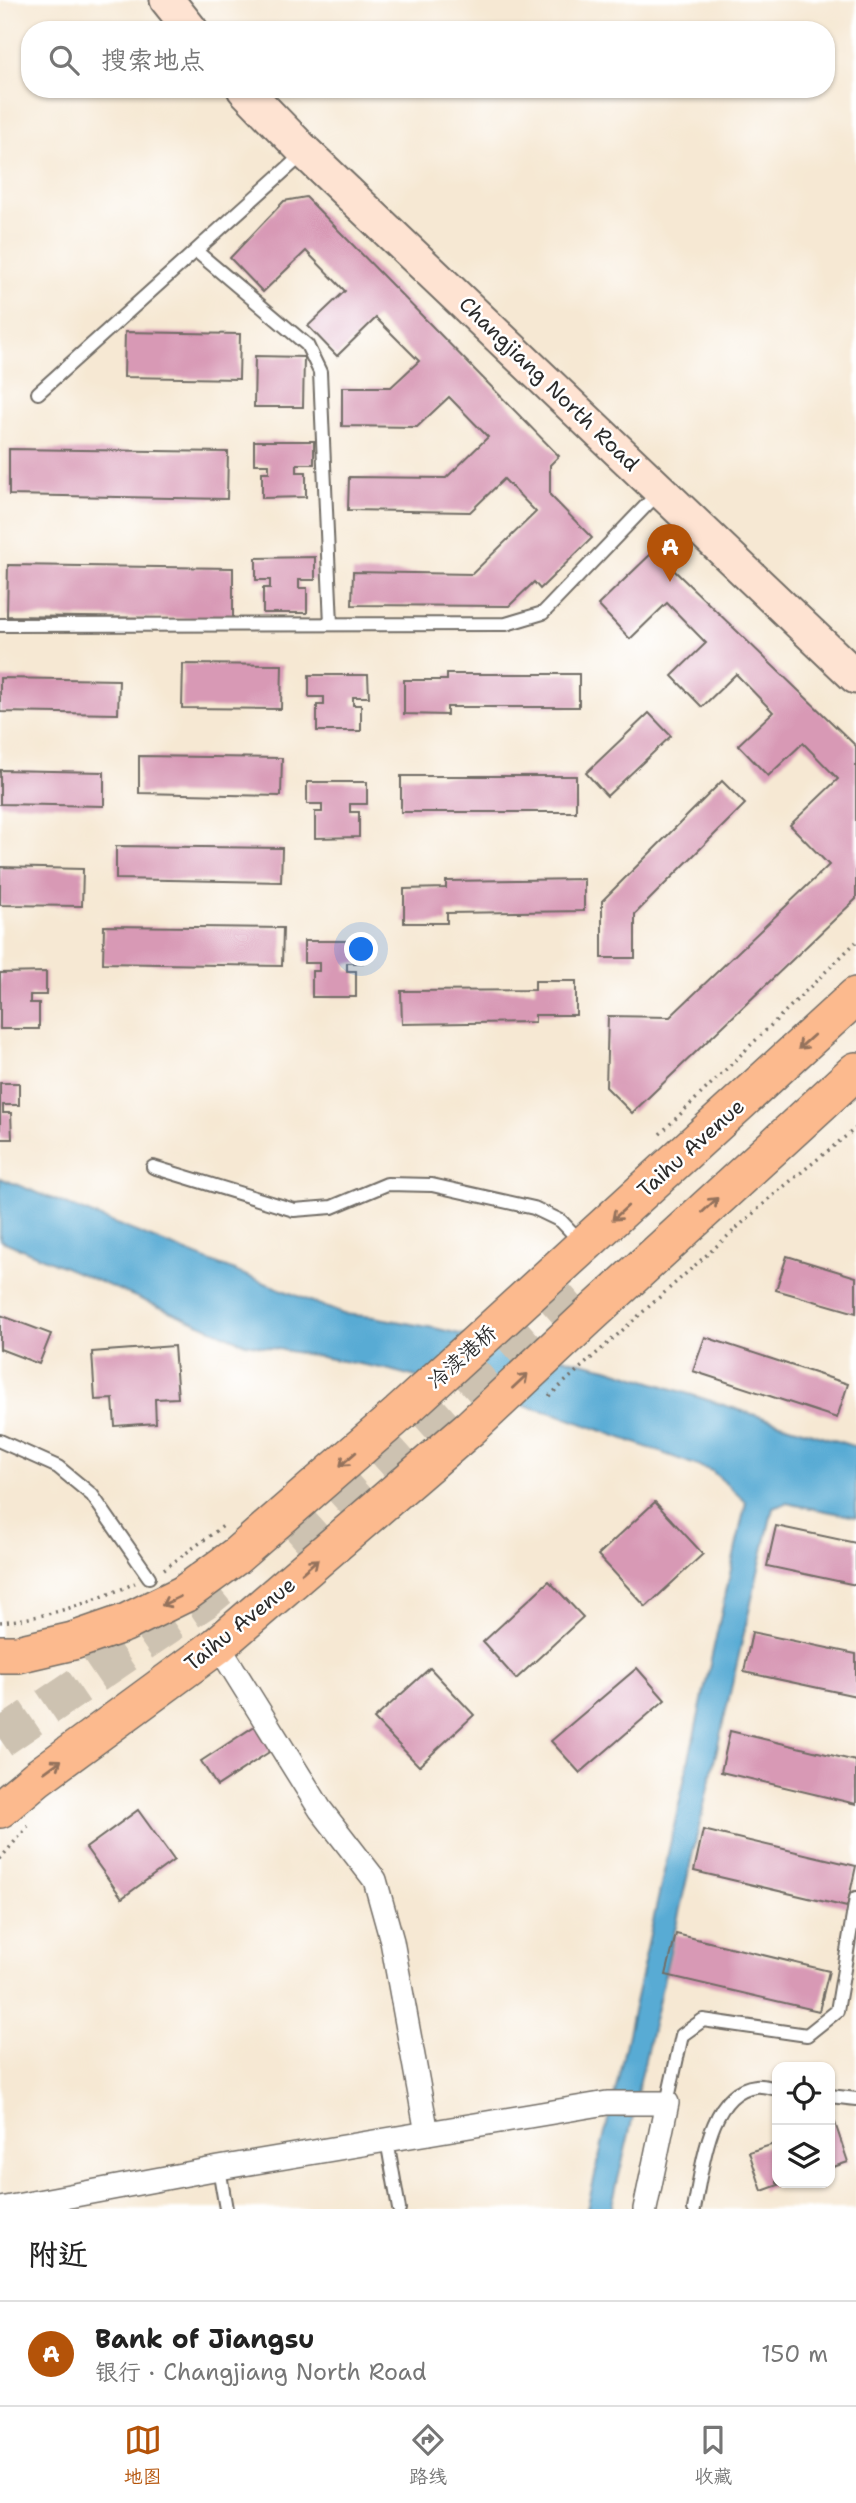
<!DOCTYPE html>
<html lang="zh">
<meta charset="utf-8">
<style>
body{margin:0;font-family:"Shantell Sans","LXGW WenKai TC",sans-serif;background:#f6f6f6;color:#222}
.controls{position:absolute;right:21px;bottom:21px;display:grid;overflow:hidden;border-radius:14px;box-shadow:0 2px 5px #0004}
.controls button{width:63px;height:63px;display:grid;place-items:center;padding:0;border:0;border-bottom:2px solid #e0e0e0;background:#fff;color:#222;font:35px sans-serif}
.you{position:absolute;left:362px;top:950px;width:24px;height:24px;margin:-18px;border:5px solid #fff;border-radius:50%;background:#1a73e8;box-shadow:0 0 0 10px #1a73e833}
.badge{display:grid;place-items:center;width:46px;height:46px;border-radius:50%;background:#b45309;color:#fff;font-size:23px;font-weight:700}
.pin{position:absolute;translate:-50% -58px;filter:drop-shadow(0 2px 4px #0008)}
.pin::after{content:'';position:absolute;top:37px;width:24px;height:21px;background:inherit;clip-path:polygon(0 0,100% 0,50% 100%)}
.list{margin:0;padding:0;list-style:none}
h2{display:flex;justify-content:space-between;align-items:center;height:91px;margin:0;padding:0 28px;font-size:30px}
h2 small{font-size:23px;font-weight:400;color:#767676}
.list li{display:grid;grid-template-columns:46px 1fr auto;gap:21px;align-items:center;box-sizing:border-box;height:105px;padding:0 28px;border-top:2px solid #e0e0e0}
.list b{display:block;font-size:26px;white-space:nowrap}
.list p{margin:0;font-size:23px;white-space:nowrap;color:#767676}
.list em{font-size:23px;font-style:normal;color:#767676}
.icon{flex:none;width:38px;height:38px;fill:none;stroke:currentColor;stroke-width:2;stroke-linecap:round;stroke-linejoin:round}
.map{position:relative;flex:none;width:856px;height:2209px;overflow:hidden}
.search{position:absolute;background:#fff;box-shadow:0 2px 5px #0004;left:21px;right:21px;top:21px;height:77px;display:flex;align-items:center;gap:18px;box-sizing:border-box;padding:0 24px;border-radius:28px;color:#767676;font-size:26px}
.sheet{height:196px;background:#fff}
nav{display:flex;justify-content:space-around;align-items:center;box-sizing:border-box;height:98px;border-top:2px solid #e0e0e0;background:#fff;font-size:19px;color:#767676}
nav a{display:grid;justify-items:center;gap:4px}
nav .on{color:#b45309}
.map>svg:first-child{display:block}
</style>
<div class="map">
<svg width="856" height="2209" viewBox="0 0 856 2209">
<rect width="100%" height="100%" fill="#fff"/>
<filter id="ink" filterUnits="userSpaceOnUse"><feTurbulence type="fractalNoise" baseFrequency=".0143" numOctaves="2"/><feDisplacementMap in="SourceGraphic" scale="14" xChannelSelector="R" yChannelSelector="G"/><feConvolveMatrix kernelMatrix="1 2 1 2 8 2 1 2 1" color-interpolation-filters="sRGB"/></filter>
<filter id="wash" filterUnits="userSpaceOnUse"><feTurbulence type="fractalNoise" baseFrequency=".00686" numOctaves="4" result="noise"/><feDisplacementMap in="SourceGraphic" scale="28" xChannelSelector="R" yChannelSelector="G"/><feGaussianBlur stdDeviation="1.57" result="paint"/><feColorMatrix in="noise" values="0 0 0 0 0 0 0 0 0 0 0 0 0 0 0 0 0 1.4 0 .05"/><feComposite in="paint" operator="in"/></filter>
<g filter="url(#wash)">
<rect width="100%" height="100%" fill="#f6e8d3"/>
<g fill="#59abd4" stroke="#426b80" stroke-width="2">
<path d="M 0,1178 L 343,1314 L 374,1317 L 434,1328 L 607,1368 L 856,1447 L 856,1517 L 786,1503 L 773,1508 L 636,2098 L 614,2097 L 746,1502 L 712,1471 L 556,1414 L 386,1369 L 245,1343 L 0,1240 Z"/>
<path d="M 609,2116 L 633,2117 L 611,2209 L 587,2209 Z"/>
</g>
<g id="blocks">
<g fill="#d899b5">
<path d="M 306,197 L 559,456 L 550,465 L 550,495 L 592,538 L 540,589 L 534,582 L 509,606 L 352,605 L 353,572 L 472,574 L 536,512 L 504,479 L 470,512 L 348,510 L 349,477 L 446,478 L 488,437 L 449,397 L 417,427 L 342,426 L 342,387 L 391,387 L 419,361 L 376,318 L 337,356 L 308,326 L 345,291 L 306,251 L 263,292 L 230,258 L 284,201 Z"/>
<path d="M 125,332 L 240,334 L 239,379 L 124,377 Z"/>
<path d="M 255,356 L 304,357 L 303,407 L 254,407 Z"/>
<path d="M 254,441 L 314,441 L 314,464 L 297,464 L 297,472 L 306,472 L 306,497 L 262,498 L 262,472 L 269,472 L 269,464 L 254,464 Z"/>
<path d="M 9,449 L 228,452 L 227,499 L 9,495 Z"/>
<path d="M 654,551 L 856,746 L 856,899 L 632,1113 L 606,1087 L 608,1016 L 670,1017 L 829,865 L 790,825 L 838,779 L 803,743 L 768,776 L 738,745 L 773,712 L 736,674 L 702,707 L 672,676 L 706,643 L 667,603 L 630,639 L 598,605 Z"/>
<path d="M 315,557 L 315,580 L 299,580 L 299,588 L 307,588 L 307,613 L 263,613 L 263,588 L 270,588 L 270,580 L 256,580 L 256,558 Z"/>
<path d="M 8,565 L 233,568 L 233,619 L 7,616 Z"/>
<path d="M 183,664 L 282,665 L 281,709 L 182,708 Z"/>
<path d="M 447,674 L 579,674 L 579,707 L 447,707 L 447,715 L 404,714 L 404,680 L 447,680 Z"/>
<path d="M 309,675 L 368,675 L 369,697 L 353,697 L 353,705 L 361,705 L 361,731 L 317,731 L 317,705 L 324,705 L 324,697 L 309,697 Z"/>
<path d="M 0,678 L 119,680 L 118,714 L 0,712 Z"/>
<path d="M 649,713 L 671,736 L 607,796 L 586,773 Z"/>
<path d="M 139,756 L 282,758 L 281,796 L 139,793 Z"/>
<path d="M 0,770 L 104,772 L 104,806 L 0,804 Z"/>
<rect x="401" y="776" width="175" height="36"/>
<path d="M 722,781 L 745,804 L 635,914 L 635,958 L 602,958 L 602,901 Z"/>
<path d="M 307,782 L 367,782 L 367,804 L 350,804 L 350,812 L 359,812 L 359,837 L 315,838 L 315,812 L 322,812 L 322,804 L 307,804 Z"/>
<path d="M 116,846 L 282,848 L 281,882 L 116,879 Z"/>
<path d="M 0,867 L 83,869 L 82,906 L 0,905 Z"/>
<path d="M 584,879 L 584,911 L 447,913 L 447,923 L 404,923 L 404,889 L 446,888 L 446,881 Z"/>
<path d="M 104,926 L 283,928 L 282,966 L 103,963 Z"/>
<path d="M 304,941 L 363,941 L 363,963 L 347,963 L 347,971 L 356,971 L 356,997 L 312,997 L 312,971 L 319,971 L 319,963 L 304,963 Z"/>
<path d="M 46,972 L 46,995 L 30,995 L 30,1003 L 39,1003 L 39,1029 L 0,1029 L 0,973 Z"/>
<path d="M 535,981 L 576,981 L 576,1015 L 535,1015 L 535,1022 L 402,1024 L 401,991 L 535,990 Z"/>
<path d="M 0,1083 L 19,1083 L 19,1105 L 3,1105 L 3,1113 L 11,1113 L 12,1139 L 0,1139 Z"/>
<path d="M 787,1256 L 856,1277 L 856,1313 L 776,1290 Z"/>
<path d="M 0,1315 L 51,1334 L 39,1364 L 0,1349 Z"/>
<path d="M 705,1337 L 848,1384 L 837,1418 L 693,1371 Z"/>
<path d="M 174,1346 L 178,1398 L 155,1399 L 156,1423 L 115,1426 L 113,1399 L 95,1400 L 92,1352 Z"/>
<path d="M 655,1502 L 703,1554 L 646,1607 L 598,1555 Z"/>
<path d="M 776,1526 L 856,1543 L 856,1585 L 767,1566 Z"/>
<path d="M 549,1581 L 583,1617 L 516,1679 L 483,1642 Z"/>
<path d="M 752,1632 L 856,1654 L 856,1696 L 744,1672 Z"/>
<path d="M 430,1668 L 474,1715 L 419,1766 L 374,1719 Z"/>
<path d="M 637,1668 L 665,1700 L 580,1773 L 551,1741 Z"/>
<path d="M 261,1722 L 277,1747 L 217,1786 L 201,1761 Z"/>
<path d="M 730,1731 L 856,1761 L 856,1804 L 721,1772 Z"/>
<path d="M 138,1810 L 174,1860 L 122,1898 L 86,1848 Z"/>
<path d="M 703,1830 L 856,1866 L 847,1907 L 694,1871 Z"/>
<path d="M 676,1934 L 829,1971 L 819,2011 L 666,1975 Z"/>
<path d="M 835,2123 L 848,2162 L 830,2168 L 830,2125 Z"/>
<path d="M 777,2143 L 777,2183 L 784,2183 L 762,2191 L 749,2152 Z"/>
</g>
</g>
</g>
<g filter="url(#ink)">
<use href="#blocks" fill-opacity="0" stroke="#726d66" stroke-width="2"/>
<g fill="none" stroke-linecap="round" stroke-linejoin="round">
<g stroke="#cdc2b1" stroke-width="38" stroke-dasharray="38 19" stroke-linecap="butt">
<path d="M 299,1552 L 583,1299"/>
<path d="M 0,1739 L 206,1599 L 224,1584"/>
</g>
<defs>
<g id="service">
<path d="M 196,251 L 307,345 L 320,372 L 331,624"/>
<path d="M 38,393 L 303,154"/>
<path d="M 0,625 L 506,624 L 543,613 L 660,491"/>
<path d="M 153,1167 L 294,1210 L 332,1207 L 387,1184 L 432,1185 L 534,1208 L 561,1221 L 582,1243"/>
<path d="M 0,1441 L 58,1467 L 92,1495 L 149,1577"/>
<path d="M 830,2096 L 856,2099"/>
<path d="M 667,2103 L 682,2035 L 703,2020 L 807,2035 L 837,2011 L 856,1898"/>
<path d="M 387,2140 L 399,2209"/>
<path d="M 219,2168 L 226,2209"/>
<path d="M 694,2209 C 702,2172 708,2091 756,2086 C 762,2085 771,2088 777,2089"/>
</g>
<g id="minor">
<path d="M 218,1645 L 320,1809 L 375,1880 L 392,1941 L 427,2133"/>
<path d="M 0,2209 L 219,2168 L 607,2103 L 667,2103 L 645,2209"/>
</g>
<g id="secondary">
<path d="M 167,0 L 191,30"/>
<path d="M 244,89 L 305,152 L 856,677"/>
</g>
<g id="primary">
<path d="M 0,1654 L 17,1654 L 73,1641 L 125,1623 L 184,1594 L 236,1556 L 399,1414 L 856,996"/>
<path d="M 0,1809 L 37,1778 L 218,1645 L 470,1428 L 587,1318 L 856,1071"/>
</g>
</defs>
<use href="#service" stroke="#726d66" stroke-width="16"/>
<use href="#minor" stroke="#726d66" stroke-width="26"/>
<use href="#secondary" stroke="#726d66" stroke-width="37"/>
<use href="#primary" stroke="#726d66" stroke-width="40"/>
<g stroke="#726d66" stroke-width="3.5" stroke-dasharray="2 5" stroke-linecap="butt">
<path d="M 660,1134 L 856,942"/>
<path d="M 549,1396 L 777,1192 L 856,1128"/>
<path d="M 164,1569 L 226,1524"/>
<path d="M 0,1622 C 46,1618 93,1602 135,1583"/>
<path d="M 0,1859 L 28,1826"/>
</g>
<use href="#service" stroke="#fff" stroke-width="12"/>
<use href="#minor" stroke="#fff" stroke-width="23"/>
<use href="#secondary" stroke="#fee3d2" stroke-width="33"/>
<use href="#primary" stroke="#fcba8e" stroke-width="37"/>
</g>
<defs><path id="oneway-shaft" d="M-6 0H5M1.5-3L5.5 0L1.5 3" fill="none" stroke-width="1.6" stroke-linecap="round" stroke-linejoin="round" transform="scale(1.75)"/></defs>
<g stroke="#94725c">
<use href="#oneway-shaft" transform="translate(806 1042) rotate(138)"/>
<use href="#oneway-shaft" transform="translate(710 1205) rotate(-43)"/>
<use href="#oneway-shaft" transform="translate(620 1213) rotate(138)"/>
<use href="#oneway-shaft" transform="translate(520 1381) rotate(-43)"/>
<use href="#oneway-shaft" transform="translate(348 1459) rotate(139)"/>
<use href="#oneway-shaft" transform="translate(310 1566) rotate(-41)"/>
<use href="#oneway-shaft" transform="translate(171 1601) rotate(154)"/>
<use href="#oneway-shaft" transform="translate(53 1766) rotate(-36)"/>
</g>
</g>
<g text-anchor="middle" stroke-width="5" stroke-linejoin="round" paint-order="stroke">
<g font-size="21" fill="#2b2b2b" stroke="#fff">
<text transform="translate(549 384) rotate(44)" y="7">Changjiang North Road</text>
<text transform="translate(691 1148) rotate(-42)" y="7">Taihu Avenue</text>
<text transform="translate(462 1357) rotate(-42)" y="7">冷渎港桥</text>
<text transform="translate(240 1624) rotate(-39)" y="7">Taihu Avenue</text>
</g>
</g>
</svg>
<div class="controls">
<button><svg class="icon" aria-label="locate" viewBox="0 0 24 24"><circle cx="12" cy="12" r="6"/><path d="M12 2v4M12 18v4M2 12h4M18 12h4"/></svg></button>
<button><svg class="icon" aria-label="layers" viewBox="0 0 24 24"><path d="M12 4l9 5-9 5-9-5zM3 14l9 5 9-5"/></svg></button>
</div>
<div class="you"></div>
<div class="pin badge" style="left:670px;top:582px">A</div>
<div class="search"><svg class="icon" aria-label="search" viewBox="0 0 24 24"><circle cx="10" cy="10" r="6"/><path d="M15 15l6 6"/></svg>搜索地点</div>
</div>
<section class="sheet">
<h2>附近<small></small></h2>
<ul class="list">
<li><span class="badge">A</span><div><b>Bank of Jiangsu</b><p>银行 · Changjiang North Road</p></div><em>150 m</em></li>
</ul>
</section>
<nav>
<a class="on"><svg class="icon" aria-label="map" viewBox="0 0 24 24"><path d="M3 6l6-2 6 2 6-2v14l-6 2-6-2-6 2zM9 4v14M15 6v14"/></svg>地图</a>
<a><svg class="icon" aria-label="directions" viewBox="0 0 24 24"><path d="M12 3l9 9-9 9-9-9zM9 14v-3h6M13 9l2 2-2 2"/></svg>路线</a>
<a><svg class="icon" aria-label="saved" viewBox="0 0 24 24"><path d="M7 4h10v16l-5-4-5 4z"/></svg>收藏</a>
</nav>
